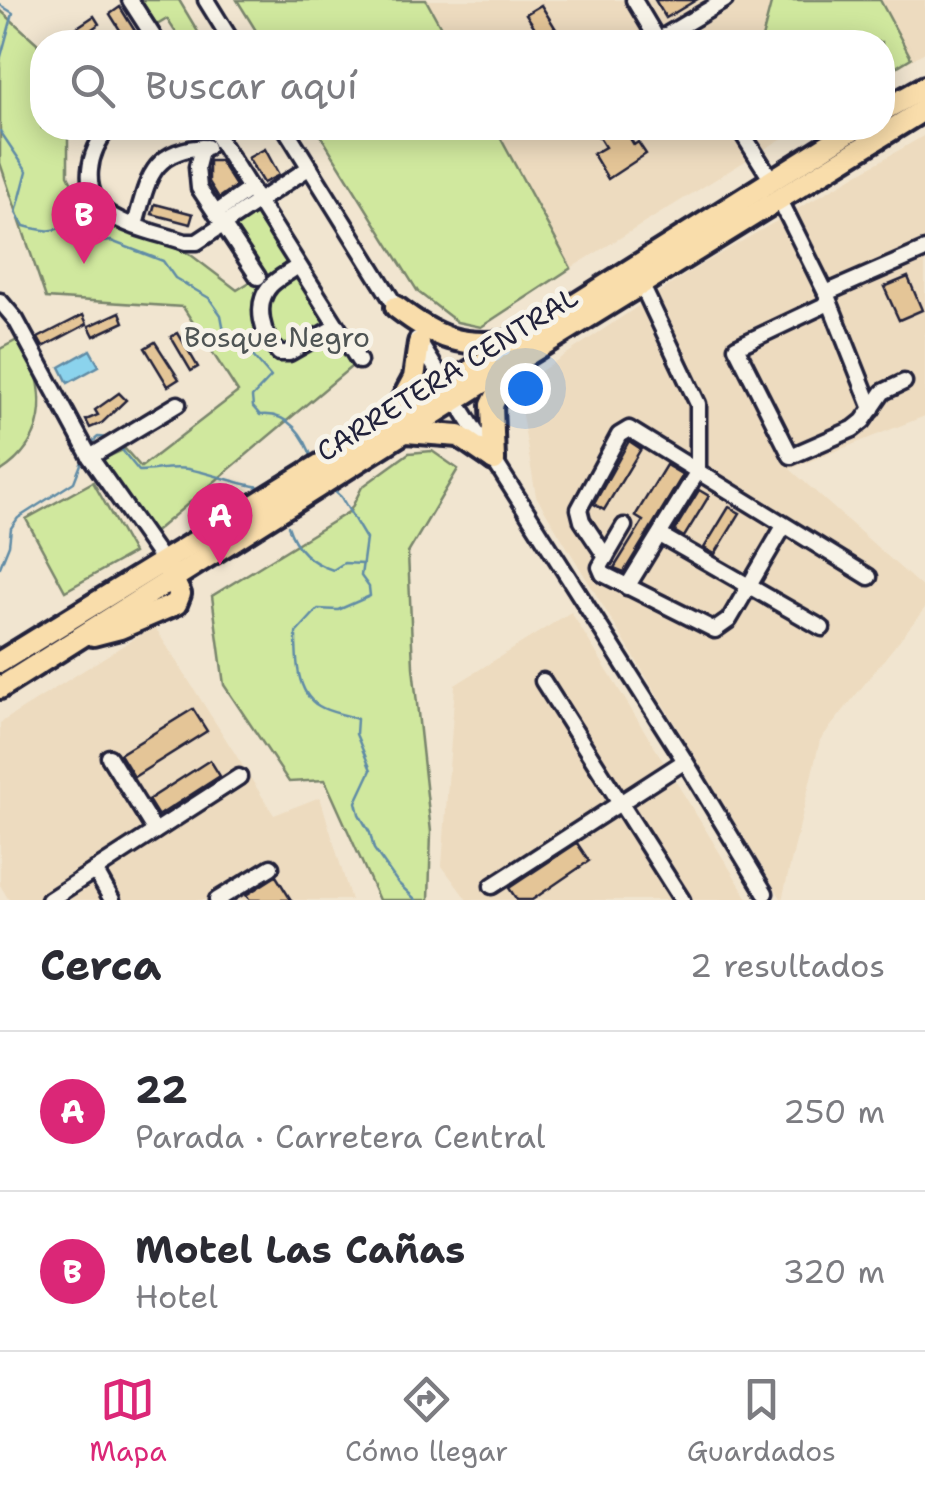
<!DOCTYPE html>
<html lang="es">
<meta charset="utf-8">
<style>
body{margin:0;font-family:"Shantell Sans",sans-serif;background:#f2f2f3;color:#2b2b33}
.you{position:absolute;left:525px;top:388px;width:35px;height:35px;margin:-25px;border:8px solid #fff;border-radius:50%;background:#1a73e8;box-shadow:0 0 0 15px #1a73e833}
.badge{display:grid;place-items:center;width:65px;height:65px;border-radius:50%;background:#db2777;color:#fff;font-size:32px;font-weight:700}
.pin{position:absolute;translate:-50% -82px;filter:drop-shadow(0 2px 5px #0008)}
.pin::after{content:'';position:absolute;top:52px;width:35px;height:30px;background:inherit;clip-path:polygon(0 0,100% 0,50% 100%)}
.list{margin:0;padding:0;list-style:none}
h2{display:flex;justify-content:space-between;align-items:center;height:130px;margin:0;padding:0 40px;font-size:42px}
h2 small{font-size:32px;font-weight:400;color:#7c7c81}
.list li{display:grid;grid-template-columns:65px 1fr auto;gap:30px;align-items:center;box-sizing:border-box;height:160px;padding:0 40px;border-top:2px solid #e1e1e2}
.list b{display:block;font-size:38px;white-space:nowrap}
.list p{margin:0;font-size:32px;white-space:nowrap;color:#7c7c81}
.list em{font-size:32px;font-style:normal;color:#7c7c81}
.icon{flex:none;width:55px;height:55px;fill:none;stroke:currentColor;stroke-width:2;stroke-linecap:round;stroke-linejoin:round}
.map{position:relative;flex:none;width:925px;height:900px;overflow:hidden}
.search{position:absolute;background:#fff;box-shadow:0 5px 25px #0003;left:30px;right:30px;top:30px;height:110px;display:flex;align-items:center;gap:25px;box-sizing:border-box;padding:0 35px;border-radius:40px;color:#7c7c81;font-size:38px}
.sheet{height:450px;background:#fff}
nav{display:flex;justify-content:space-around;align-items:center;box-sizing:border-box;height:140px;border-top:2px solid #e1e1e2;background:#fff;font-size:28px;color:#7c7c81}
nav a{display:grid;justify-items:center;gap:5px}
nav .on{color:#db2777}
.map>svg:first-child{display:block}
</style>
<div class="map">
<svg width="925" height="900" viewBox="0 0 925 900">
<rect width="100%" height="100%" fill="#f1e5d0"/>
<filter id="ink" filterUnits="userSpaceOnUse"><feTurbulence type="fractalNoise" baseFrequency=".01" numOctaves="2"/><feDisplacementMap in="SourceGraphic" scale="20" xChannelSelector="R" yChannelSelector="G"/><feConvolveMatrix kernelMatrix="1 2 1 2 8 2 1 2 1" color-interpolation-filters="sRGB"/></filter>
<g filter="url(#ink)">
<g fill="#eddbbf">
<path d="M 426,0 L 925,0 L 925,52 L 883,76 L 882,42 L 449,42 Z"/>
<path d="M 495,128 L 799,128 L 571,268 Z"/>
<path d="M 925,135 L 925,416 L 790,469 L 925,590 L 925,608 L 820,740 L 782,900 L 536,496 L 517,387 L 694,269 Z"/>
<path d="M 571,612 L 749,900 L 467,900 L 442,866 L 455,685 Z"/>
<path d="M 154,626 L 274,815 L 320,797 L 351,900 L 9,900 L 0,885 L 0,723 Z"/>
</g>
<g fill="#d0e89e" stroke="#79856c" stroke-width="2.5">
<path d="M 141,0 L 179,0 L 204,42 L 182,42 L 167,19 L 157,25 Z"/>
<path d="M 237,0 L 426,0 L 449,42 L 263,42 Z"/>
<path d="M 772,0 L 880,0 L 911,58 L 883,75 L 882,42 L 761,42 Z"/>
<path d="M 0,10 L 37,43 L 42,59 L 42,128 L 68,128 L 68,175 L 83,205 L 191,255 L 237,290 L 261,275 L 233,225 L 265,205 L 363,357 L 145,540 L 96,462 L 125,449 L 141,467 L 238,392 L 183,307 L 46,298 L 0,163 Z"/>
<path d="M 316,128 L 495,128 L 571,268 L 481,327 L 457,322 L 418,292 Z"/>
<path d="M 23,337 C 46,386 53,438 0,472 L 0,349 Z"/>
<path d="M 432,451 L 458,469 L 408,553 L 413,667 L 431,832 L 429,900 L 379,900 L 325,780 L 289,782 L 224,685 L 212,596 L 350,511 L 362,487 L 409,453 Z"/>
<path d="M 93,482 L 133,553 L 65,591 L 26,519 Z"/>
</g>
<path fill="#8bd3ed" stroke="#618ca6" stroke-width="2.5" d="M 90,350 L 99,366 L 68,383 L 60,367 Z"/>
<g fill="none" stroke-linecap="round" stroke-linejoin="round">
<g stroke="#618ca6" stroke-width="2.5">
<path d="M 0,5 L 13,13 L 0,60"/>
<path d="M 0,131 L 27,171 L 16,213 L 24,226 C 43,231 55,234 72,222 L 104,242 L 111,241 L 163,261 L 175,278 L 209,298 L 221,315 L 225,336 L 252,355 L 271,377 L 252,397 L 253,407 L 260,415 C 289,412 305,436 313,461"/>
<path d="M 91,443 L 98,437 L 111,438"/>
<path d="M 122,450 L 139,471 C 155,471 171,466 188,469 C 215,474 239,485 266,488"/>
<path d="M 331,488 L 341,497 L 366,539 L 361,576 L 369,587 L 370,596 L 338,610 L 318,609 L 296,633 C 296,657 296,693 319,706 C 330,713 345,714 357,719 L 356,734 L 371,770 L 356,802 L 359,814 L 370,833 L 374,849 L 398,883 L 416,900"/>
<path d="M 288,526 C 295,548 311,563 333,570 L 344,563 L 363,564"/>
<path d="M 0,567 L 9,545 L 11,528 L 18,518 L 74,482 L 83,459"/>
</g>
</g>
<g fill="#e4c597" stroke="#22223b" stroke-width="2.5">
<path d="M 655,0 L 696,0 L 666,18 Z"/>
<path d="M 541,5 L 564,42 L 544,42 L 526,14 Z"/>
<path d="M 120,7 L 128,20 L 142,42 L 117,42 L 125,38 L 110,14 Z"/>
<path d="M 94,16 L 99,24 L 74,42 L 67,42 L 64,36 Z"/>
<path d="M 593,128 L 624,128 L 634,145 L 638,142 L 646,154 L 608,179 L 593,154 L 605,147 Z"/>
<path d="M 265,149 L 279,175 L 263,183 L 248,158 Z"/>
<path d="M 209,161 L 220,161 L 236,186 L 219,198 L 209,182 Z"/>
<path d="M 155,204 L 193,214 L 190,224 L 152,214 Z"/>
<path d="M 908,277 L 922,310 L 899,320 L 884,287 Z"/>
<path d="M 120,312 L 124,322 L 94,336 L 89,326 Z"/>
<path d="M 83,315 L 87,324 L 43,347 L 38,338 Z"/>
<path d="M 178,333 L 198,367 L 191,371 L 171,337 Z"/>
<path d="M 155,342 L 179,379 L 168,386 L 145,348 Z"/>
<path d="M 119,393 L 126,400 L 102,423 L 90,428 L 86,420 L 98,415 L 95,410 Z"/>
<path d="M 629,441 L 641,449 L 604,510 L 594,504 Z"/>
<path d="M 666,465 L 683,475 L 624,572 L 614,568 L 643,521 L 635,516 Z"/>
<path d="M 699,490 L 709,496 L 684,537 L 674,531 Z"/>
<path d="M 729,507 L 740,513 L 715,554 L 704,548 Z"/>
<path d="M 193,709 L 207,731 L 134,777 L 120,754 Z"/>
<path d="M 210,760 L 220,776 L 158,816 L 148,800 Z"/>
<path d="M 577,843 L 589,861 L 532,900 L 517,900 L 509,888 Z"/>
<path d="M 276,876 L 291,900 L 250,900 L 246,895 Z"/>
</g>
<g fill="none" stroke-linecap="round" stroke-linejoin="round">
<defs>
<g id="minor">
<path d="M 130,0 L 157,42"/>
<path d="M 206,0 L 232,42"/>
<path d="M 634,0 L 659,42"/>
<path d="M 658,40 L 725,0"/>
<path d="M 109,128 C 88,151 79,192 109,214 C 130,228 162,234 185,242 L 197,242 L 310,167"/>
<path d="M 212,128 L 359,361"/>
<path d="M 285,128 L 400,313"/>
<path d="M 739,128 L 771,179"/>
<path d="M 202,147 L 197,167 L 199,188 L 258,277"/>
<path d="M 779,198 L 826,293 L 872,409"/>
<path d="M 216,213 L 250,189"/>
<path d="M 135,225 C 148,179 151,149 207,147"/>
<path d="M 298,266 C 290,272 278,278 271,285 C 253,304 262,336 279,353 L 289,353 L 335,327"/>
<path d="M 826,293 L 925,250"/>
<path d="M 0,301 L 16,320 L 90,457"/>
<path d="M 829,303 L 736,347 L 791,456 L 853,429 L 863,421 L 883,392 L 904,382"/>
<path d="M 417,339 L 685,761 L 765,893"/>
<path d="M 624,526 L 600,567 L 603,574 L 715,630 L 729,620 L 784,526"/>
<path d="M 660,535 L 822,628"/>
<path d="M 606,557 L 582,521 L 579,509 L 619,435 L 629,429 L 869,577"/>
<path d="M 163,561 L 90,457 L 178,404"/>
<path d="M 627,587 L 698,471 L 698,404 L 638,277"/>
<path d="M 543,681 L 682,900"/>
<path d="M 109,757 L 155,831"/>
<path d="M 95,870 L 112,900"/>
<path d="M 492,886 L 685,761"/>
<path d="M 49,900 L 239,777"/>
<path d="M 217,900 L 271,867"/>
</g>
<g id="highway">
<path d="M 882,111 L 925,87"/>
<path d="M 396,307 C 436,338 461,348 512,341"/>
<path d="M 394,415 L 414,378 L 419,343"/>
<path d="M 406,432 L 459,436 L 494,460"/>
<path d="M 494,460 L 492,405 L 511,367"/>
<path d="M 93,635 L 120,628 L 176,604 L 180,594 L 167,567"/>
<path d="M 0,662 L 391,421 L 855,128"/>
<path d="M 0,688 L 512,364 L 925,109"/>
</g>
</defs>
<use href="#minor" stroke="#22223b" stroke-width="21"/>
<use href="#highway" stroke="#22223b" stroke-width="28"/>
<use href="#minor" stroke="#f7f3e8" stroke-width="14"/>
<use href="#highway" stroke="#f9ddab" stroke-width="20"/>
</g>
</g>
<g text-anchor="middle" stroke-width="10" stroke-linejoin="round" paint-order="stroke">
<g font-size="28" fill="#4e5454" stroke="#f7f3e8">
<text x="277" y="347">Bosque Negro</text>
</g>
<g font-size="28" fill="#22223b" stroke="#f7f3e8">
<text transform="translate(447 374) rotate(-32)" y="10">CARRETERA CENTRAL</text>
</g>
</g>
</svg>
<div class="you"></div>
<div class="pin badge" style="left:220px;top:565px">A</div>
<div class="pin badge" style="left:84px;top:264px">B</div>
<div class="search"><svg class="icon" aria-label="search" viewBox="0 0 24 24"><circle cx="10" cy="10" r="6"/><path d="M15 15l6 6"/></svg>Buscar aquí</div>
</div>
<section class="sheet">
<h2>Cerca<small>2 resultados</small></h2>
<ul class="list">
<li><span class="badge">A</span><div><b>22</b><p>Parada · Carretera Central</p></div><em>250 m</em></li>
<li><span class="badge">B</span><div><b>Motel Las Cañas</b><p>Hotel</p></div><em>320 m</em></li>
</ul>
</section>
<nav>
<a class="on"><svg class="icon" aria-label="map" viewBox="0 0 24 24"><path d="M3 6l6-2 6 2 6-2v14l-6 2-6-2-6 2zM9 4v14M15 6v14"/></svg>Mapa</a>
<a><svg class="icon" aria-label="directions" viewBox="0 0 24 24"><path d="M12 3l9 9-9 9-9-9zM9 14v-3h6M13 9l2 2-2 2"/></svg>Cómo llegar</a>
<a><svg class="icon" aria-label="saved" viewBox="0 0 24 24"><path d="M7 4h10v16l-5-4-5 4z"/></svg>Guardados</a>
</nav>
